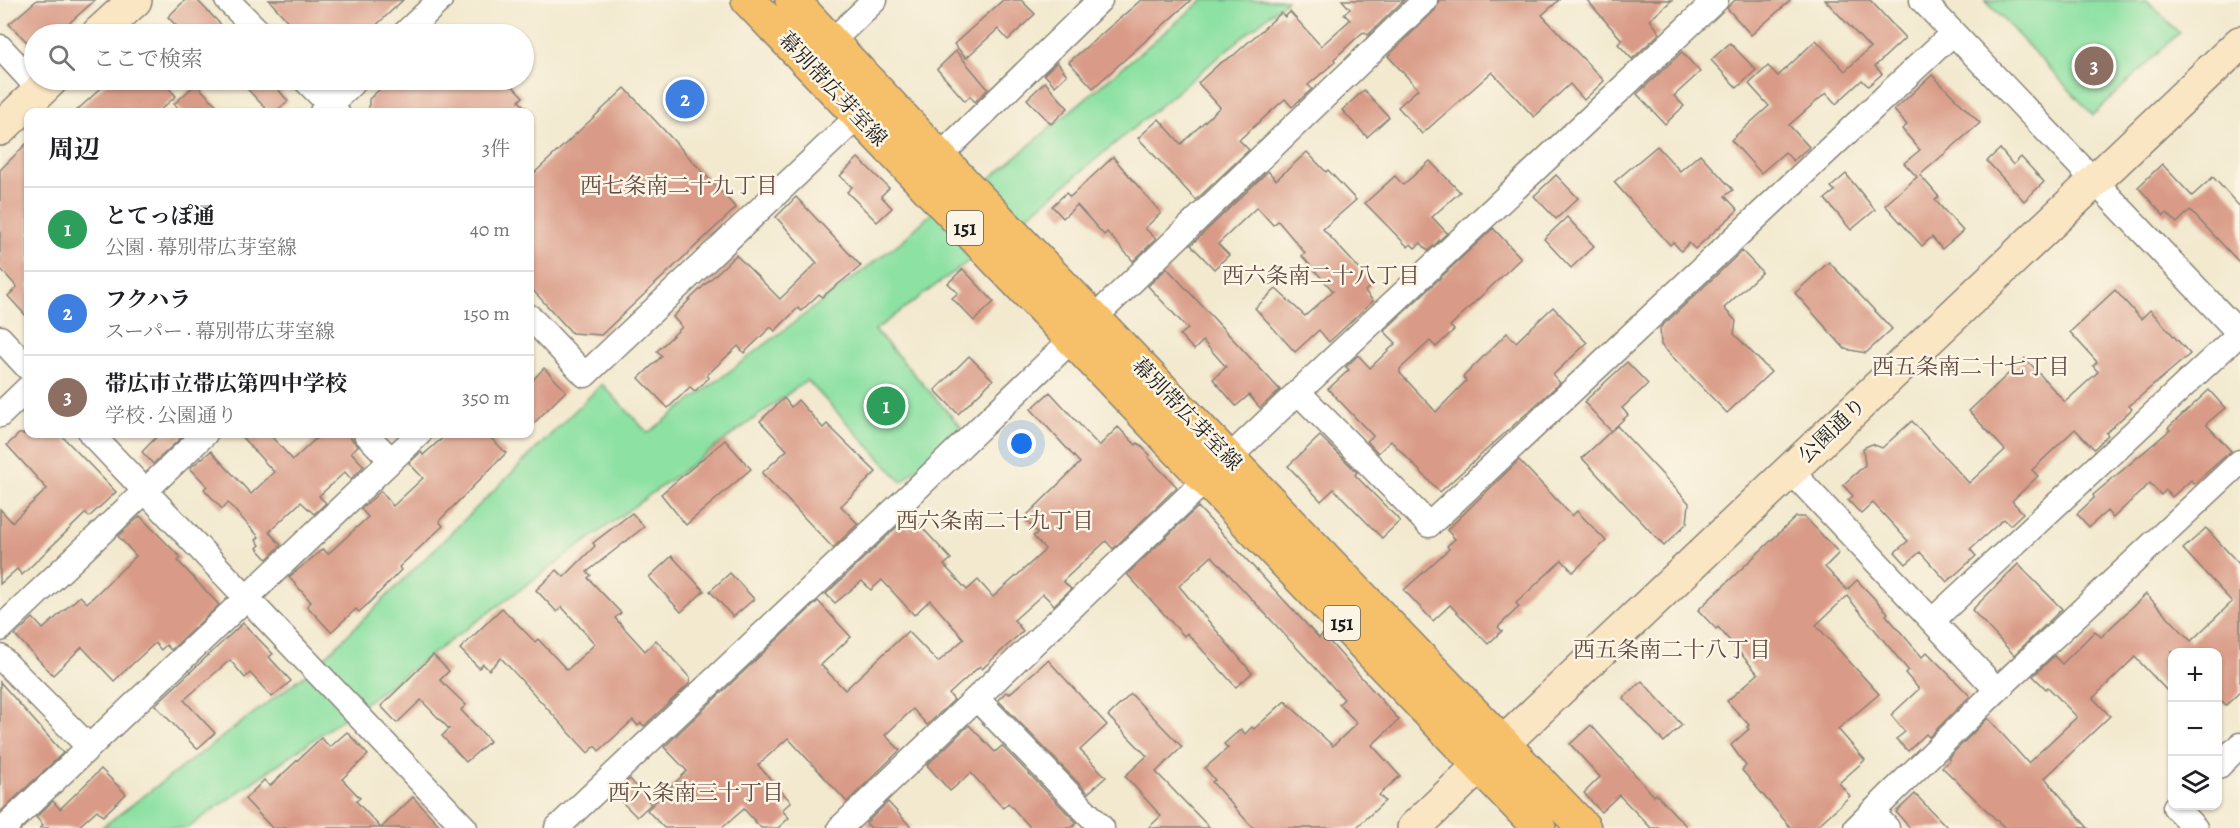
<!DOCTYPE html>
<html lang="ja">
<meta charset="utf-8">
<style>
body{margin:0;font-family:Alegreya,"Noto Serif JP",serif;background:#f6f6f6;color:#202124}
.controls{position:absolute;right:18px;bottom:18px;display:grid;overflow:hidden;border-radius:12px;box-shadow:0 2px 4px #0004}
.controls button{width:54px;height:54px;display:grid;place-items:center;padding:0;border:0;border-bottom:2px solid #e0e0e0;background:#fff;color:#202124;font:30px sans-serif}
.you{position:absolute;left:1022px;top:444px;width:21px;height:21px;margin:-15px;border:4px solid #fff;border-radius:50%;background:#1a73e8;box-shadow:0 0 0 9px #1a73e833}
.badge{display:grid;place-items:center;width:39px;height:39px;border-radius:50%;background:#d93025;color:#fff;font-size:20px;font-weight:700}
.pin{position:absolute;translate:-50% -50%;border:3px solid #fff;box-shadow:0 2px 6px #0006}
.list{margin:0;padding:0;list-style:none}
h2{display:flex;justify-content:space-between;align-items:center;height:78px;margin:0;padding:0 24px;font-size:26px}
h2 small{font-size:20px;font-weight:400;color:#757577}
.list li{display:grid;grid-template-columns:39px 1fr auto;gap:18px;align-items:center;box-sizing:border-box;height:84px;padding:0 24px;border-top:2px solid #e0e0e0}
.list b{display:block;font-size:22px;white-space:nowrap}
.list p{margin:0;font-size:20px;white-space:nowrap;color:#757577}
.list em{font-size:20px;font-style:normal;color:#757577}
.icon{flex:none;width:33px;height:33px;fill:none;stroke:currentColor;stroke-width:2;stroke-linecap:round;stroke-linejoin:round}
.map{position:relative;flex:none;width:2240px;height:828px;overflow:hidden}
.search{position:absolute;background:#fff;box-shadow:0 2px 4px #0004;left:24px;top:24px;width:510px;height:66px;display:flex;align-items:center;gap:15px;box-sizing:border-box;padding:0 21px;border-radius:33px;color:#757577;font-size:22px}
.panel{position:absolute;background:#fff;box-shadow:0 2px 4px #0004;left:24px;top:108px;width:510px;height:330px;border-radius:12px}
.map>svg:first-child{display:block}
</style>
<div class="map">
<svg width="2240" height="828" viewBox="0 0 2240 828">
<rect width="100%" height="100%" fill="#fcf5e5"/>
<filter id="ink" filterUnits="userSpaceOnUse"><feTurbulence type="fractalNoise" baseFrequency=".0167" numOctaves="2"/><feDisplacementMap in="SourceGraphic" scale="12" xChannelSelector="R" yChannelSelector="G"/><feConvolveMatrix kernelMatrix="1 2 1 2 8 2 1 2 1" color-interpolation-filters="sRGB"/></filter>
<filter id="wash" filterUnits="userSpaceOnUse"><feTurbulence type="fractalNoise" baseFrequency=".008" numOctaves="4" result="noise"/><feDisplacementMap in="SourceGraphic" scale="24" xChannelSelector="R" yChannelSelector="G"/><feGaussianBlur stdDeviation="1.35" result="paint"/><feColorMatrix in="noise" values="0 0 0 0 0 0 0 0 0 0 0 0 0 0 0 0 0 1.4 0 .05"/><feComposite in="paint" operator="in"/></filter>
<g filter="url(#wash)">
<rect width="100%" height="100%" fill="#f2e9cf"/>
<g fill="#8ce1a3" stroke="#547e60" stroke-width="1.5">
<path d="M 1203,0 L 1287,0 L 1011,230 L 875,330 L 961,427 L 902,482 L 807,380 L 354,711 L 187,828 L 101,828 L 314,668 L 602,384 L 648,433 L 903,240 L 964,183 L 988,180 Z"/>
<path d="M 1985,0 L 2147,0 L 2179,33 L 2093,115 Z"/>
</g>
<g id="blocks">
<g fill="#d99b87">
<path d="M 37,0 L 95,0 L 57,34 L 50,27 L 42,34 L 34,34 L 34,42 L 31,46 L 9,24 Z"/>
<path d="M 185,0 L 197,0 L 230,34 L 184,34 L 168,17 Z"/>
<path d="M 269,0 L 403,0 L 367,34 L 299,34 Z"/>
<path d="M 1003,0 L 1021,0 L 1035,14 L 1008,40 L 998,29 L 966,58 L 954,44 Z"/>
<path d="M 1141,0 L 1191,0 L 1093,88 L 1069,62 Z"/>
<path d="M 1342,0 L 1404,0 L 1368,35 L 1365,32 L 1362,33 L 1334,59 L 1335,62 L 1308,85 L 1312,89 L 1292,107 L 1285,99 L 1239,140 L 1249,150 L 1196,200 L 1138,138 L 1159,119 L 1181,144 L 1220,107 L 1198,83 L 1220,63 L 1234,55 L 1281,13 L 1285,17 L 1290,12 L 1321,46 L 1350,20 L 1344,14 L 1350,9 Z"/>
<path d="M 1439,0 L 1559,0 L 1542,15 L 1604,81 L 1584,100 L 1570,84 L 1534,117 L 1492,72 L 1422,134 L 1398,107 L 1418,89 L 1388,56 L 1435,10 Z"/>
<path d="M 1587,0 L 1672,0 L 1650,20 L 1660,33 L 1632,59 L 1618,44 L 1622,40 Z"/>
<path d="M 1735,0 L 1791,0 L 1751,35 L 1727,8 Z"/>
<path d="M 1825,0 L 1870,0 L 1905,38 L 1875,66 L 1882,74 L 1868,86 L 1862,80 L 1836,104 L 1826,93 L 1789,125 L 1809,147 L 1793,161 L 1785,152 L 1761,173 L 1731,140 L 1769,106 L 1749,84 L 1768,66 L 1778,76 L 1816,40 L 1845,71 L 1870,48 Z"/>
<path d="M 1730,43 L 1756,70 L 1737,88 L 1711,60 Z"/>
<path d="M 956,51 L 988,89 L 975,102 L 970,96 L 965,101 L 937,69 Z"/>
<path d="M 1682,52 L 1700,72 L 1674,96 L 1684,106 L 1665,124 L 1637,94 Z"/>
<path d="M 1057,62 L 1067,75 L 1055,86 L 1044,74 Z"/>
<path d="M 1932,75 L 1980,123 L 1920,175 L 1939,197 L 1935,200 L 1963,231 L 1942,249 L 1932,237 L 1922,246 L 1885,205 L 1917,177 L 1904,163 L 1920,150 L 1902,129 L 1907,125 L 1894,110 Z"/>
<path d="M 110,80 L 161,80 L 176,96 L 158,112 L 75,112 Z"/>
<path d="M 239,80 L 270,80 L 288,101 L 275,112 L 269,112 Z"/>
<path d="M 390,80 L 507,80 L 523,97 L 519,101 L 530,112 L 369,112 L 369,99 Z"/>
<path d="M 1045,82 L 1068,108 L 1051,124 L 1027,99 Z"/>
<path d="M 196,84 L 223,112 L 183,112 L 174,104 Z"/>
<path d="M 625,88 L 736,208 L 601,335 L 572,333 L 530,287 L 530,177 Z"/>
<path d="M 1364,90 L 1389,117 L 1367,137 L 1342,110 Z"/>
<path d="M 28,142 L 28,318 L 8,296 L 17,287 L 0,268 L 0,170 Z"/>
<path d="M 1657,146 L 1680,171 L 1700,154 L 1733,190 L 1725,196 L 1738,210 L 1695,249 L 1689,243 L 1681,251 L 1673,242 L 1670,245 L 1614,182 Z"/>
<path d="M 2000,149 L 2013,165 L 2021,157 L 2044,182 L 2024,201 L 1987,161 Z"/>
<path d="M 1307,152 L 1326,172 L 1328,170 L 1356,200 L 1323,229 L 1373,284 L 1365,291 L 1373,301 L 1329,342 L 1319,330 L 1295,352 L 1255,308 L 1276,289 L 1305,316 L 1333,291 L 1302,256 L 1305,253 L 1278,221 L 1273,225 L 1257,207 L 1218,244 L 1229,255 L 1214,269 L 1191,245 L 1268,171 L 1276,180 Z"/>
<path d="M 1113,157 L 1161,213 L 1145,228 L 1156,239 L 1133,261 L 1107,232 L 1104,235 L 1077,205 L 1063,218 L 1052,206 L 1066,193 L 1070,197 Z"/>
<path d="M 858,158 L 889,188 L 881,196 L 892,208 L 877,222 L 847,192 L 852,187 L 840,176 Z"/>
<path d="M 1430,161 L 1460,192 L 1432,217 L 1447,233 L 1428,251 L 1421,243 L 1415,248 L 1411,244 L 1408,247 L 1365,203 L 1395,176 L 1403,185 Z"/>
<path d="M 2162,164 L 2192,196 L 2213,177 L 2240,207 L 2240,263 L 2190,210 L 2177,223 L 2167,213 L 2164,216 L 2138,187 Z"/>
<path d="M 1846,174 L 1875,210 L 1851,230 L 1825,199 L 1835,191 L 1831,187 Z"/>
<path d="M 1556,175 L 1578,198 L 1556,219 L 1534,196 Z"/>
<path d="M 796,197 L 861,266 L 822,297 L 819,294 L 801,311 L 798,308 L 775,331 L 771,327 L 744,353 L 738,346 L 707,375 L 709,378 L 695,391 L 690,387 L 668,408 L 639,378 L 662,356 L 657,351 L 682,327 L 673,317 L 692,297 L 736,255 L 780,299 L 817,263 L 776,217 Z"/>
<path d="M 1567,217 L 1594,246 L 1571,268 L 1544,239 Z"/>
<path d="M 1493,228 L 1521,258 L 1450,326 L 1454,330 L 1436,347 L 1430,341 L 1400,369 L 1400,373 L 1436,412 L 1466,381 L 1463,377 L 1507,333 L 1516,342 L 1553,307 L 1587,343 L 1553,375 L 1560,383 L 1440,492 L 1391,441 L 1378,453 L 1367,441 L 1373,436 L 1328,389 L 1349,370 L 1346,367 L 1358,355 L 1370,368 L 1396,343 L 1384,331 Z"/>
<path d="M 1742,251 L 1762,272 L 1724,308 L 1736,321 L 1734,334 L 1771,372 L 1727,413 L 1661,345 L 1660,328 Z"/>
<path d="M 1829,262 L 1892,329 L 1866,353 L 1845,349 L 1795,293 Z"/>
<path d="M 1167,268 L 1280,390 L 1260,408 L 1249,395 L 1236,406 L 1213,379 L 1226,367 L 1203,341 L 1194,350 L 1180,335 L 1188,329 L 1148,286 Z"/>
<path d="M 963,269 L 994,302 L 974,321 L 952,298 L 958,293 L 948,283 Z"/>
<path d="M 2115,290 L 2141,319 L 2150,310 L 2190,354 L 2129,406 L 2132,409 L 2106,433 L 2108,435 L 2094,449 L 2075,429 L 2032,470 L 2038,476 L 2012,501 L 2023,513 L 2010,525 L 2004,519 L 1970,549 L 1976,556 L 1947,582 L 1920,552 L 1906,564 L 1895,552 L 1908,541 L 1873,503 L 1861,514 L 1848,500 L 1853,496 L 1843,485 L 1865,465 L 1863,448 L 1872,444 L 1882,448 L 1912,421 L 1969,483 L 2005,450 L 1969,411 L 2025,358 L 2065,402 L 2098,372 L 2093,366 L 2097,362 L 2070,332 Z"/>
<path d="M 969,356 L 993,380 L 958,414 L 935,390 Z"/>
<path d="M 1627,362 L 1648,384 L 1622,408 L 1628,415 L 1611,431 L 1617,426 L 1689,503 L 1687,523 L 1664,546 L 1582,458 L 1611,431 L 1584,402 Z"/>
<path d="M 544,368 L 566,391 L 530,427 L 530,383 Z"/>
<path d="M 2209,390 L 2225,408 L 2206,424 L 2231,451 L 2194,484 L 2191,480 L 2172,497 L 2166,490 L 2161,495 L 2150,483 L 2113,518 L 2107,511 L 2089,527 L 2077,514 L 2094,498 L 2093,495 L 2170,430 L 2168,428 Z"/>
<path d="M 1050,392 L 1099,446 L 1118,427 L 1136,445 L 1138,443 L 1150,455 L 1148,457 L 1177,487 L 1113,549 L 1106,541 L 1063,581 L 1071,589 L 1054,605 L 1043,594 L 1014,620 L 1023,631 L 982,669 L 980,666 L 949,694 L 954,700 L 927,725 L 913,709 L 885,735 L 900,750 L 847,802 L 788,738 L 758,765 L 791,802 L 782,810 L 789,818 L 778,828 L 761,828 L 744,809 L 722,828 L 664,828 L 647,810 L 687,771 L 664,747 L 818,601 L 851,637 L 821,665 L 845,690 L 908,631 L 938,662 L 964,639 L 930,600 L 914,615 L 882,580 L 871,590 L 862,581 L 835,603 L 826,594 L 902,522 L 910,529 L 917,522 L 951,559 L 944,565 L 967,590 L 978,580 L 993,597 L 1043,552 L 1045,549 L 1033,536 L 1038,533 L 1024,518 L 1080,463 L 1031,409 Z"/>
<path d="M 784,398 L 791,407 L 798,400 L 823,428 L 827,424 L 876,472 L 841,506 L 858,524 L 833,548 L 762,473 L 787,450 L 760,421 Z"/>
<path d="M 19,434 L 60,434 L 116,492 L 89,517 L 86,513 L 22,575 L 17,569 L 0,584 L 0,509 L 12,522 L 47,489 L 7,445 Z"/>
<path d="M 159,434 L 185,434 L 153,464 L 142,452 Z"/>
<path d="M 239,434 L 269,434 L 293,460 L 321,434 L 347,434 L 358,446 L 351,452 L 364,466 L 351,479 L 345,472 L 319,496 L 326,503 L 314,514 L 301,502 L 269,532 L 281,545 L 267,559 L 257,548 L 260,545 L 256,540 L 259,537 L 228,503 L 222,509 L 204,489 L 207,486 L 190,468 L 211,451 L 251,494 L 274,472 Z"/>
<path d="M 447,434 L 487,434 L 506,453 L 439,521 L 443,526 L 399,567 L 401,570 L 371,601 L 359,612 L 356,609 L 331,632 L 307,606 L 311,602 L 289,577 L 323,549 L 328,554 L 368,517 L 361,509 L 381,491 L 393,506 L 423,478 L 409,463 L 421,452 L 423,455 Z"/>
<path d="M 1320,436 L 1357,472 L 1355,475 L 1400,521 L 1382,538 L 1334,489 L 1321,501 L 1288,466 Z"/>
<path d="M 725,440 L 751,469 L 686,525 L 661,494 Z"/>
<path d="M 1519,460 L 1572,516 L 1577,511 L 1606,541 L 1573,572 L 1562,560 L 1516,603 L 1519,607 L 1498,627 L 1502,631 L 1488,644 L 1450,605 L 1433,621 L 1404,590 L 1449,549 L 1447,546 L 1455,539 L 1447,530 Z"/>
<path d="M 1198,507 L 1319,638 L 1323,634 L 1399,720 L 1372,745 L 1400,776 L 1379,795 L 1385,801 L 1356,828 L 1253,828 L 1212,782 L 1215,780 L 1205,768 L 1228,748 L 1224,744 L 1241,729 L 1245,734 L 1252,727 L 1254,729 L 1285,701 L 1333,746 L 1357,723 L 1339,704 L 1344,699 L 1212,556 L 1179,586 L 1252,673 L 1236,687 L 1187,633 L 1184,636 L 1127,574 Z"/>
<path d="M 632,513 L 644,527 L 587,572 L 591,575 L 588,578 L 621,613 L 615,618 L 645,651 L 656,640 L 690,678 L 689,684 L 644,726 L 641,723 L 638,726 L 633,720 L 599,751 L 595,746 L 588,753 L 501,658 L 489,670 L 483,664 L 479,668 L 460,649 L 502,608 L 535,642 L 538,639 L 567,670 L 595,644 L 562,607 L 557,612 L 536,590 L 557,570 L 564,577 L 595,546 L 593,543 Z"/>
<path d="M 140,516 L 181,558 L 178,561 L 219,605 L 171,650 L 166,645 L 161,650 L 155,643 L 114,681 L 82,647 L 53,675 L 15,635 L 33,618 L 43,629 L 80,596 L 87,603 L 136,556 L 118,536 Z"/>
<path d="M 1796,517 L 1805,517 L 1839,553 L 1825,567 L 1847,590 L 1857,580 L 1888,613 L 1886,615 L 1922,657 L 1927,652 L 1970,696 L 1929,737 L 1926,734 L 1908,751 L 1896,739 L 1905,732 L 1891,715 L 1919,689 L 1905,673 L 1908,670 L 1847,596 L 1816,625 L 1879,694 L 1838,729 L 1865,760 L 1839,783 L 1850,796 L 1815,828 L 1791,828 L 1742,770 L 1746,766 L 1731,745 L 1749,729 L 1747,727 L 1749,725 L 1727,701 L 1758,674 L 1718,627 L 1716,629 L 1698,610 Z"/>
<path d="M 2206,528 L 2240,565 L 2240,692 L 2226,705 L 2217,696 L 2217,652 L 2172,652 L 2172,696 L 2135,657 L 2093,698 L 2110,716 L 2045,778 L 2088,828 L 2005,828 L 1942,767 L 1950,760 L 1948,758 L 1988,718 L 2028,763 L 2077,717 L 2048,687 L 2046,689 L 2033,676 L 2054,656 L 2062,664 L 2095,631 L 2101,637 L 2146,594 L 2191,641 L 2232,602 L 2183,549 Z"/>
<path d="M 672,556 L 704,591 L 681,612 L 649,577 Z"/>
<path d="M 2018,564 L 2062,609 L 2014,655 L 1972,610 Z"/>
<path d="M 730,573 L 754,599 L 733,617 L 710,591 Z"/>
<path d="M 243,623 L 273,654 L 269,657 L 291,681 L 272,697 L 250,673 L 245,678 L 230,660 L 184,700 L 215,733 L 197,749 L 155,705 Z"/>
<path d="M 433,655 L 449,671 L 440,680 L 466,705 L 461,710 L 490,741 L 466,762 L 442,736 L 449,729 L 421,700 L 397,723 L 381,706 Z"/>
<path d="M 1048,660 L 1107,725 L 1080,750 L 1106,777 L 1088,793 L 998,700 L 1006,692 L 1009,694 Z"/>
<path d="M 1642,681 L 1682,725 L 1664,742 L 1623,698 Z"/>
<path d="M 0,682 L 63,753 L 0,812 Z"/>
<path d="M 1131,694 L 1182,747 L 1156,772 L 1210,828 L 1148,828 L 1161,816 L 1125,776 L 1147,756 L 1108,716 Z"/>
<path d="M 969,725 L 995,752 L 1002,746 L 1077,823 L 1071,828 L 1031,828 L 1008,803 L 1003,808 L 971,773 L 950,791 L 927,765 Z"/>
<path d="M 1591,725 L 1654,796 L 1656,794 L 1688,828 L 1651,828 L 1619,795 L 1601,812 L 1584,793 L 1600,777 L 1570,744 Z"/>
<path d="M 347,732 L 368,755 L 342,779 L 360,798 L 356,801 L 381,828 L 413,797 L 442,828 L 272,828 L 245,799 L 264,780 L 270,786 L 321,738 L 330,747 Z"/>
<path d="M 101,769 L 126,794 L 103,816 L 97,810 L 77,828 L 40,828 L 43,825 L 36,817 L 53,801 L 60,809 Z"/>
<path d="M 630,779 L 651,804 L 637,817 L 614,794 Z"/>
<path d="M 1915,794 L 1948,828 L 1910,828 L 1896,812 Z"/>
<path d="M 888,802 L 912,828 L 871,828 L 866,823 Z"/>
</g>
</g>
</g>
<g filter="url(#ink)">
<use href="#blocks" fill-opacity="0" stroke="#878276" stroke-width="1.5"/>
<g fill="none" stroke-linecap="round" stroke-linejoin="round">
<defs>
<g id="street">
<path d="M 227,0 L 261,34"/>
<path d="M 1922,0 L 2240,334"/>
<path d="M 404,34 L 440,0"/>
<path d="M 831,42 L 875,0"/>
<path d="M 0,47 L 40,90"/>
<path d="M 305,80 L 337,112"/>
<path d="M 322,112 L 356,80"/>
<path d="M 939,157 L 1100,0"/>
<path d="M 530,317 L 585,375 L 869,106"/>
<path d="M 0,338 L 28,368"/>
<path d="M 1298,392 L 1429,525 L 1953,33"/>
<path d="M 0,415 L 28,388"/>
<path d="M 91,434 L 465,828"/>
<path d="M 366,434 L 391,460"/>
<path d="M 1790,470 L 1997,690"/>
<path d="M 1932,621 L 2240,333"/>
<path d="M 0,629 L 205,434"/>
<path d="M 0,657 L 89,747"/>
<path d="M 977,699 L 1102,828"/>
<path d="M 2218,767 L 2240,745"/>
<path d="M 2177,806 L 2175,807 L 2195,828"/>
<path d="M 1872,812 L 1887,828"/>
<path d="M 4,828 L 419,434"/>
<path d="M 557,828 L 908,497 L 1425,0"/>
<path d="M 840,828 L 1298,392 L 1716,0"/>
<path d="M 1856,828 L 1997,690 L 2240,462"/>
</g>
<g id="secondary">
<path d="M 98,34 L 135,0"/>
<path d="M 0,129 L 51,80"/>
<path d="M 1414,828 L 2240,43"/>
</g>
<g id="primary">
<path d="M 748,0 L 1539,828"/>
<path d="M 792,0 L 964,183 L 1584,828"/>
</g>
</defs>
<use href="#street" stroke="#878276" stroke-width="27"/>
<use href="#secondary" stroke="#878276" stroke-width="36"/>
<use href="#primary" stroke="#878276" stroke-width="36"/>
<use href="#street" stroke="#fff" stroke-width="24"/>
<use href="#secondary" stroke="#fbe6c4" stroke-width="33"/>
<use href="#primary" stroke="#f6c06b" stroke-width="33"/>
</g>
</g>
<g text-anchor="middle" stroke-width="5" stroke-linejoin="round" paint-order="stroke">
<g fill="#fcf5e5" stroke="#5f5d58" stroke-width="1.5">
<rect x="947" y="211" width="36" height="34" rx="4.5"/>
<rect x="1324" y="606" width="36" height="34" rx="4.5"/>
</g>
<g font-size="20" font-weight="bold" fill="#1c1c1c">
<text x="965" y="235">151</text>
<text x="1342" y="630">151</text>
</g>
<g font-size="21" fill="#1c1c1c" stroke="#fcf5e5">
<text transform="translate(833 89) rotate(47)" y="7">幕別帯広芽室線</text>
<text transform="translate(1187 414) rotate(46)" y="7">幕別帯広芽室線</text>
<text transform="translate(1832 430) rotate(-44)" y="7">公園通り</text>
</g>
<g font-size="22" fill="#5e4841" stroke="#fcf5e5">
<text x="679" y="193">西七条南二十九丁目</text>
<text x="1321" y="283">西六条南二十八丁目</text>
<text x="1971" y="374">西五条南二十七丁目</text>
<text x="995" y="528">西六条南二十九丁目</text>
<text x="1672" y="657">西五条南二十八丁目</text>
<text x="696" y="800">西六条南三十丁目</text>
</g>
</g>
</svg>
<div class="controls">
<button>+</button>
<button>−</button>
<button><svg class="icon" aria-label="layers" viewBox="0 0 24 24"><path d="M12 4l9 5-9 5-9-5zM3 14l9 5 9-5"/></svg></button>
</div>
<div class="you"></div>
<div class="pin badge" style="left:886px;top:406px;background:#2e9e5b">1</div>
<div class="pin badge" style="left:685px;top:99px;background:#3f7fe0">2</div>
<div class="pin badge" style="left:2094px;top:66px;background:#8d6e63">3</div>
<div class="search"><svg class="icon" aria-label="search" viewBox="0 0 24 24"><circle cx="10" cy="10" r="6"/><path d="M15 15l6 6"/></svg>ここで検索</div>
<section class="panel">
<h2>周辺<small>3件</small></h2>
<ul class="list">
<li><span class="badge" style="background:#2e9e5b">1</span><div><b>とてっぽ通</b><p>公園 · 幕別帯広芽室線</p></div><em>40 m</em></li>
<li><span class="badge" style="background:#3f7fe0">2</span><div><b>フクハラ</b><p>スーパー · 幕別帯広芽室線</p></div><em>150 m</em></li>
<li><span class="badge" style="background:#8d6e63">3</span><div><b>帯広市立帯広第四中学校</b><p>学校 · 公園通り</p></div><em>350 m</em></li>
</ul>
</section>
</div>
